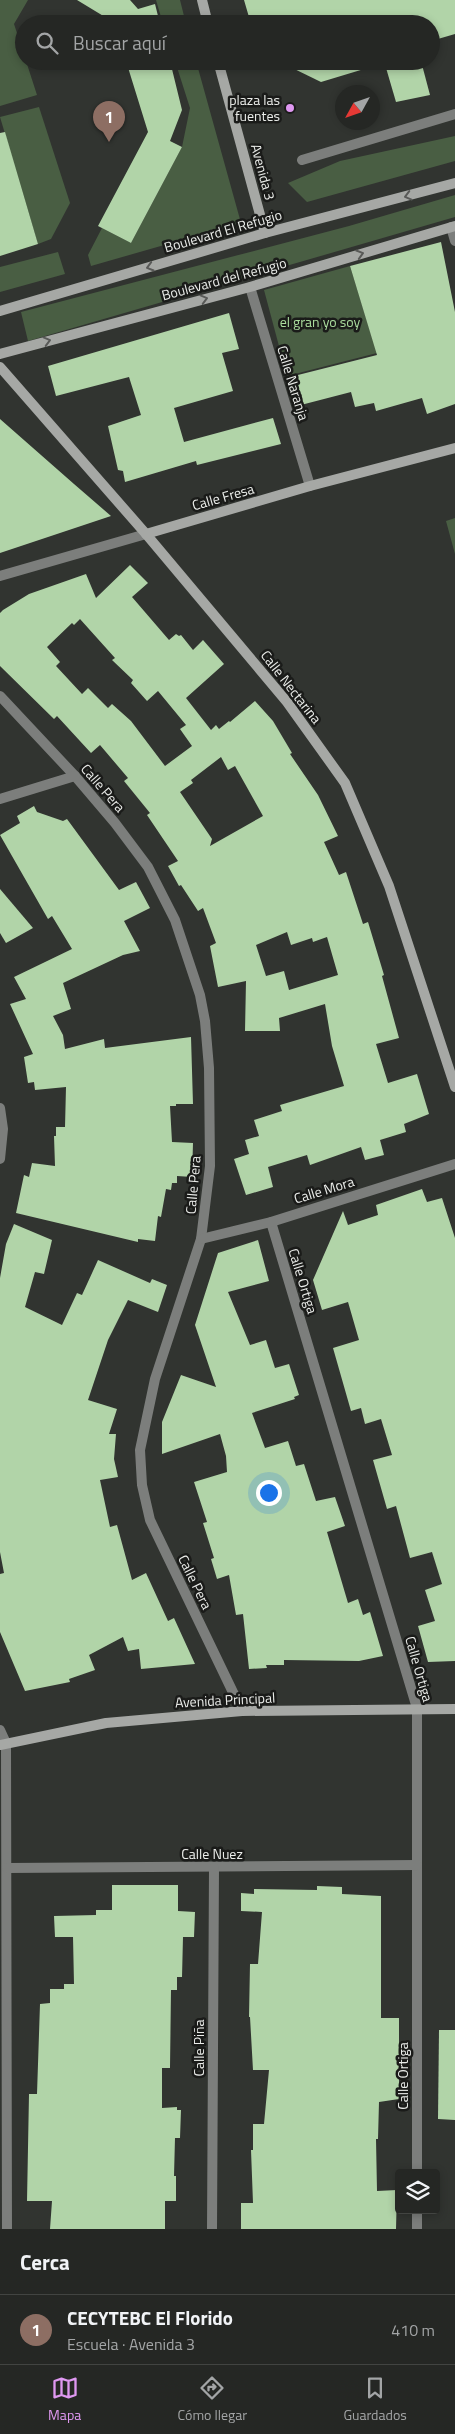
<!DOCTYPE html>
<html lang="es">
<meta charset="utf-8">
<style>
body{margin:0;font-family:"Titillium Web",sans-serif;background:#313331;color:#f1f3f6}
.controls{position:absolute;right:15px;bottom:15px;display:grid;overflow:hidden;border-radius:5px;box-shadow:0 2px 8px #0003}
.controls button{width:45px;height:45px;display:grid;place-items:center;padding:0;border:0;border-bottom:1px solid #424441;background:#252724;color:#f1f3f6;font:25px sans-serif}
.compass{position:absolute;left:335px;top:85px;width:45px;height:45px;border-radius:50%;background:#252724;box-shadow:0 2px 8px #0003;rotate:230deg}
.you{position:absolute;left:268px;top:1492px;width:18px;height:18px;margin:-12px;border:4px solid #fff;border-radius:50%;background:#1a73e8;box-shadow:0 0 0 8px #1a73e833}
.badge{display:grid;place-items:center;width:32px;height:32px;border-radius:50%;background:#df98f1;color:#fff;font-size:16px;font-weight:700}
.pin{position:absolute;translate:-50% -41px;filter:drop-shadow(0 1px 2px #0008)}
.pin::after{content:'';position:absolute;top:26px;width:18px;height:15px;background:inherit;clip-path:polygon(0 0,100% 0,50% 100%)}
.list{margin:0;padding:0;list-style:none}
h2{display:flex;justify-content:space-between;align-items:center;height:65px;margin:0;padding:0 20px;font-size:21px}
h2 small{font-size:16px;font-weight:400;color:#a3a5a6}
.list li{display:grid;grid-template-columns:32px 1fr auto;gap:15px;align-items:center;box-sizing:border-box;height:70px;padding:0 20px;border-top:1px solid #424441}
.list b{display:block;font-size:19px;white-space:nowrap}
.list p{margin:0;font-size:16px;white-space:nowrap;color:#a3a5a6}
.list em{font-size:16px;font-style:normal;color:#a3a5a6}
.icon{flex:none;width:28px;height:28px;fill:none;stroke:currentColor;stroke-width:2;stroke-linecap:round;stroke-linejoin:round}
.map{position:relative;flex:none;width:455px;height:2229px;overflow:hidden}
.search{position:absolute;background:#252724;box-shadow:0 2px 8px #0003;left:15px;right:15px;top:15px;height:55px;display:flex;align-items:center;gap:12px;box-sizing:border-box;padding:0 18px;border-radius:28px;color:#a3a5a6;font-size:19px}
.sheet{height:135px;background:#252724}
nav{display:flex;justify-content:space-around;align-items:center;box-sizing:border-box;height:70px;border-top:1px solid #424441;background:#252724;font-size:14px;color:#a3a5a6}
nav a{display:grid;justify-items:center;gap:2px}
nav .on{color:#df98f1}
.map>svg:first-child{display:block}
</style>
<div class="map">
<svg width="455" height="2229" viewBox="0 0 455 2229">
<rect width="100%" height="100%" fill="#313430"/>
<g fill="#495e43">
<path d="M 0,0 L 28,0 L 14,24 L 24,54 L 24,61 L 26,61 L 37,95 L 0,106 Z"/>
<path d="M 156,0 L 180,0 L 186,24 L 163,24 Z"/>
<path d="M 175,61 L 196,61 L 241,223 L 91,266 L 88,255 L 102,228 L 131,243 L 182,147 L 190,108 Z"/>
<path d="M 39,107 L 70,203 L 51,239 L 38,244 L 0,117 Z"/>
<path d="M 455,136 L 455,161 L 307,202 L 288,183 L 340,161 Z"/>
<path d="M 455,195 L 455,217 L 28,341 L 21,312 L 349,226 Z"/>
<path d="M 58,252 L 65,274 L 0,292 L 0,267 Z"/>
<path d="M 350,266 L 377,353 L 287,376 L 264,290 Z"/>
<path d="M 455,518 L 455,554 L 446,521 Z"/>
</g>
<g fill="#b1d4a8" fill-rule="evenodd">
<path d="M 77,0 L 130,0 L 138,9 L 155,4 L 160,24 L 105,24 L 105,17 Z"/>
<path d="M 244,0 L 455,0 L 455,34 L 431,41 L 431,24 L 251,24 Z"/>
<path d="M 126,61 L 170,61 L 182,110 L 170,141 L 182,147 L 131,243 L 98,226 L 148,132 Z"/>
<path d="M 278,61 L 373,61 L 374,66 L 321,82 Z"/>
<path d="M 384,61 L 421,61 L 430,95 L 396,102 Z"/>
<path d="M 5,132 L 38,244 L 0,256 L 0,133 Z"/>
<path d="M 441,242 L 455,312 L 455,404 L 427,414 L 422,398 L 376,411 L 374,403 L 355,407 L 351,392 L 297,406 L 290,377 L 377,355 L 350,266 Z"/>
<path d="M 229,313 L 239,349 L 222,353 L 233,391 L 174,408 L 184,442 L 273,418 L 281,444 L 197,465 L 196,461 L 125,482 L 123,471 L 118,470 L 108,426 L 141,415 L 129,377 L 56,396 L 48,366 Z"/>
<path d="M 0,419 L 74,484 L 111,516 L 0,553 Z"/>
<path d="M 130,565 L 148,583 L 132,597 L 169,640 L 176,634 L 179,636 L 181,635 L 193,650 L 203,640 L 224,664 L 186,698 L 211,730 L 216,725 L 219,729 L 229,721 L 230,722 L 255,701 L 273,721 L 292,753 L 290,754 L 318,795 L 338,836 L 324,842 L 339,875 L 346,872 L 363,924 L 368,922 L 384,975 L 382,976 L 399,1038 L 376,1044 L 388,1083 L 417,1074 L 429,1114 L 404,1124 L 406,1132 L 380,1140 L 384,1155 L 365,1160 L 361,1147 L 310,1165 L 307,1155 L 268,1167 L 273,1187 L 246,1195 L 234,1159 L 249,1154 L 245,1140 L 259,1136 L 254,1120 L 282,1111 L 280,1105 L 344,1086 L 332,1046 L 325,1004 L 279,1018 L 280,1031 L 245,1031 L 246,981 L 218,987 L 210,946 L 216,943 L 203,908 L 198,911 L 181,885 L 179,886 L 168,866 L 178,861 L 147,815 L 150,813 L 124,781 L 128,778 L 100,745 L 91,753 L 57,716 L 54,719 L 0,666 L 0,613 L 3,610 L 29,594 L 86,574 L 96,598 ZM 80,619 L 115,658 L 112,660 L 133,680 L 131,683 L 147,701 L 158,691 L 186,725 L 180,729 L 192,746 L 165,766 L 131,721 L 112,704 L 108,708 L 88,688 L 82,694 L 56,666 L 60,662 L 47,647 L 72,623 L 74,625 ZM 221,757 L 228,770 L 235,766 L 263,816 L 210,846 L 212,839 L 180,792 L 193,783 L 191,780 ZM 287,932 L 291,945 L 312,938 L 313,942 L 327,937 L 338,975 L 289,990 L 284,971 L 266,976 L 256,945 Z"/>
<path d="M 34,806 L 37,812 L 63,821 L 67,819 L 119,890 L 136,882 L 150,908 L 124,921 L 140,951 L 123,955 L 63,983 L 71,1009 L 53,1016 L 63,1035 L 65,1049 L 104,1039 L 105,1048 L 191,1037 L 193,1104 L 176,1104 L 176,1106 L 170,1106 L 172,1142 L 193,1143 L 192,1177 L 177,1176 L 177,1183 L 172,1183 L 171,1190 L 166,1189 L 161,1217 L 158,1216 L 155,1241 L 138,1239 L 138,1242 L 16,1213 L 24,1175 L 29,1177 L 32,1163 L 55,1166 L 54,1136 L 56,1136 L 56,1127 L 65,1127 L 66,1087 L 35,1090 L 34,1082 L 28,1083 L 24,1057 L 33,1054 L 10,1004 L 26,999 L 14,977 L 72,949 L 52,916 L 48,919 L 0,835 L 20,823 L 17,816 Z"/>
<path d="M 0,889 L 33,928 L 6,943 L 0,933 Z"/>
<path d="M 422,1189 L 427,1202 L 442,1198 L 455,1238 L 455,1661 L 428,1662 L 418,1626 L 435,1621 L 425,1590 L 442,1584 L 432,1552 L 410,1558 L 396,1506 L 387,1509 L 373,1460 L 392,1455 L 381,1419 L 365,1424 L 361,1408 L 351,1411 L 333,1348 L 359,1340 L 348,1302 L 322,1310 L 313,1280 L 343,1211 L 348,1225 L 378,1215 L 376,1205 Z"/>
<path d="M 14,1224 L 52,1240 L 44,1274 L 35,1272 L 25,1307 L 62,1325 L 77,1293 L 82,1295 L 98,1260 L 150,1283 L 152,1279 L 167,1285 L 158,1312 L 128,1300 L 108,1340 L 88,1400 L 117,1409 L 109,1434 L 116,1434 L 114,1459 L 118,1477 L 100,1480 L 110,1527 L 117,1525 L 132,1580 L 146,1573 L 168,1621 L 174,1618 L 195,1664 L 141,1669 L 139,1649 L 128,1651 L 123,1637 L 89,1655 L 95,1670 L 69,1679 L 70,1682 L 25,1691 L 0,1632 L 0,1574 L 4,1573 L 0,1552 L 0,1278 L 6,1244 Z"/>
<path d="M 258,1240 L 269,1281 L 228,1292 L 250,1345 L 266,1340 L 275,1368 L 289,1364 L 299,1395 L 294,1397 L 295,1399 L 252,1413 L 265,1448 L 288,1441 L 296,1466 L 304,1464 L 316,1501 L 335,1497 L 345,1526 L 327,1532 L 348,1603 L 358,1599 L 363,1615 L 370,1612 L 383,1656 L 359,1661 L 284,1660 L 284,1665 L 266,1665 L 267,1668 L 249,1669 L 243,1614 L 236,1615 L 229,1575 L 217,1579 L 211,1559 L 214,1558 L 203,1523 L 207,1522 L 194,1482 L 227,1472 L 226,1456 L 220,1434 L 162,1454 L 162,1422 L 181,1375 L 216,1387 L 195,1325 L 218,1253 Z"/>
<path d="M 112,1885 L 178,1885 L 178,1911 L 195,1912 L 194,1937 L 183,1937 L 182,1977 L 177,1977 L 177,1990 L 171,1990 L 170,2068 L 162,2068 L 162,2108 L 177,2107 L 177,2110 L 181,2110 L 180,2138 L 175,2138 L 174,2176 L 176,2176 L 176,2201 L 165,2201 L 165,2229 L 50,2229 L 52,2201 L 27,2201 L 29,2094 L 37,2094 L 40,2004 L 50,2003 L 50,1989 L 64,1989 L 64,1984 L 74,1984 L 73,1937 L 55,1937 L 54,1916 L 96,1915 L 96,1910 L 112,1910 Z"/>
<path d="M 317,1886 L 342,1887 L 342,1894 L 381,1896 L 381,2018 L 399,2018 L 399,2099 L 379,2102 L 378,2139 L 376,2139 L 377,2191 L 397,2190 L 396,2229 L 241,2229 L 241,2203 L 253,2203 L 251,2150 L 253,2150 L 253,2124 L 264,2124 L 269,2070 L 253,2070 L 250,2017 L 249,2017 L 250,1964 L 258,1964 L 262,1912 L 241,1911 L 241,1893 L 254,1894 L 254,1889 L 317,1890 Z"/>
<path d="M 439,2030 L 455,2030 L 455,2120 L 438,2119 Z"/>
</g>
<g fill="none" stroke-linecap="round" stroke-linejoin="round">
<path stroke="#7c7e7c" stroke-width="10" d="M 302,160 L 455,114"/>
<g stroke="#7c7e7c" stroke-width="10">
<path d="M 451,227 L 455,241"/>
<path d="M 250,287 L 310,486"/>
<path d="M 0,576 L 146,534"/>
<path d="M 0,696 L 75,776 L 115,823 L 148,867 L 175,920 L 200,995 L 205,1021 L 209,1068 L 210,1166 L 201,1239 L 155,1379 L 140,1450 L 142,1485 L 150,1520 L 242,1711"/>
<path d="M 0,799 L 75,776"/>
<path d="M 0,1108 L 3,1129 L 0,1159"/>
<path d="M 271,1222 L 417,1708 L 417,2173"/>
<path d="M 201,1239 L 271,1222 L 455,1164"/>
<path d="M 0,1730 L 6,1743 L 7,2229"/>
<path d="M 7,1868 L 417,1865"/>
<path d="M 212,2229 L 214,1868"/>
<path d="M 417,2229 L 417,2210"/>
</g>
<g stroke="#a6a8a5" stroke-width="10">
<path d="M 202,0 L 208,24"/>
<path d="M 218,61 L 265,233"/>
<path d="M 0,311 L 265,233 L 455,183"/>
<path d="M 0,354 L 250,287 L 455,226"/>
<path d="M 0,367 L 146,534 L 287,702 L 345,783 L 389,886 L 455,1087"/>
<path d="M 146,534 L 310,486 L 455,448"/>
<path d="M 0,1745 L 106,1723 L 242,1711 L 455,1709"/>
</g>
</g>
<defs><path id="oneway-chevron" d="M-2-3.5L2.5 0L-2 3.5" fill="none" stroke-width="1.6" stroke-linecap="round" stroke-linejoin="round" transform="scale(1.25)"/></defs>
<g stroke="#595a58">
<use href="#oneway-chevron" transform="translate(408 196) rotate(165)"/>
<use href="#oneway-chevron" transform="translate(360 254) rotate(-17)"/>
<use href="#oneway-chevron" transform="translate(150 267) rotate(164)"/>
<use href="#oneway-chevron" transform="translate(204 299) rotate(-15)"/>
<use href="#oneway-chevron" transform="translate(47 341) rotate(-15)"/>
</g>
<circle fill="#df98f1" stroke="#1a1b19" stroke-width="2" cx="290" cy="108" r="5"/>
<g text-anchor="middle" stroke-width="5" stroke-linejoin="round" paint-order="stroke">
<g font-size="14" fill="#ebedea" stroke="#1a1b19" text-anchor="end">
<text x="280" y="105">plaza las<tspan x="280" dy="16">fuentes</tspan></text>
</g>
<g font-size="14" fill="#ebedea" stroke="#1a1b19">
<text transform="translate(263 172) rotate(75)" y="5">Avenida 3</text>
<text transform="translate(223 231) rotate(-16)" y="5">Boulevard El Refugio</text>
<text transform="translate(224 279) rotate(-15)" y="5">Boulevard del Refugio</text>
<text transform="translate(293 383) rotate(73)" y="5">Calle Naranja</text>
<text transform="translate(223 497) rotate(-16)" y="5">Calle Fresa</text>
<text transform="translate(291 687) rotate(52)" y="5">Calle Nectarina</text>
<text transform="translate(103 788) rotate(49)" y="5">Calle Pera</text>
<text transform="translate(193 1185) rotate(-85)" y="5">Calle Pera</text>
<text transform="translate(324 1190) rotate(-17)" y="5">Calle Mora</text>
<text transform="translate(303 1281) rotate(73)" y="5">Calle Ortiga</text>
<text transform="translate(195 1582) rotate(64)" y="5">Calle Pera</text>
<text transform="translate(419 1669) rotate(74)" y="5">Calle Ortiga</text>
<text transform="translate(225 1700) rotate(-3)" y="5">Avenida Principal</text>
<text x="212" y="1859">Calle Nuez</text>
<text transform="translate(199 2048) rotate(-90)" y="5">Calle Piña</text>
<text transform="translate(403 2076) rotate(-90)" y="5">Calle Ortiga</text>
</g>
<g font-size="14" fill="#abdd9e" stroke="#1a1b19">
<text x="320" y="327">el gran yo soy</text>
</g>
</g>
</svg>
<div class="controls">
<button><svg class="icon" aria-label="layers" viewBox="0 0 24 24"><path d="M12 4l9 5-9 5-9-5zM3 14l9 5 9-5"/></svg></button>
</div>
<svg class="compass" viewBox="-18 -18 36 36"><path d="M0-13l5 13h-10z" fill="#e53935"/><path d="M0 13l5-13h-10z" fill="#a3a5a6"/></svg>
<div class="you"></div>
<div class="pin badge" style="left:109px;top:142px;background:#8d6e63">1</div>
<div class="search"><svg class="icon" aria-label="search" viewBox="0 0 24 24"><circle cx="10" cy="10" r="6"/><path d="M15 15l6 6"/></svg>Buscar aquí</div>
</div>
<section class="sheet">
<h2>Cerca<small></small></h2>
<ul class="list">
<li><span class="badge" style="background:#8d6e63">1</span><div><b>CECYTEBC El Florido</b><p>Escuela · Avenida 3</p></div><em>410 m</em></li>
</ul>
</section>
<nav>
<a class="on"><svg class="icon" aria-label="map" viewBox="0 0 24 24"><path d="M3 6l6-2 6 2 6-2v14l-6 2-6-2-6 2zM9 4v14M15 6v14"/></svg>Mapa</a>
<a><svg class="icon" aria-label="directions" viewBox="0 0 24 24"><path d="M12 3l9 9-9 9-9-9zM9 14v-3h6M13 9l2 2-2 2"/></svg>Cómo llegar</a>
<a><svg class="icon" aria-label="saved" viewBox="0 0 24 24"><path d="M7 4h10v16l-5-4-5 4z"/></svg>Guardados</a>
</nav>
